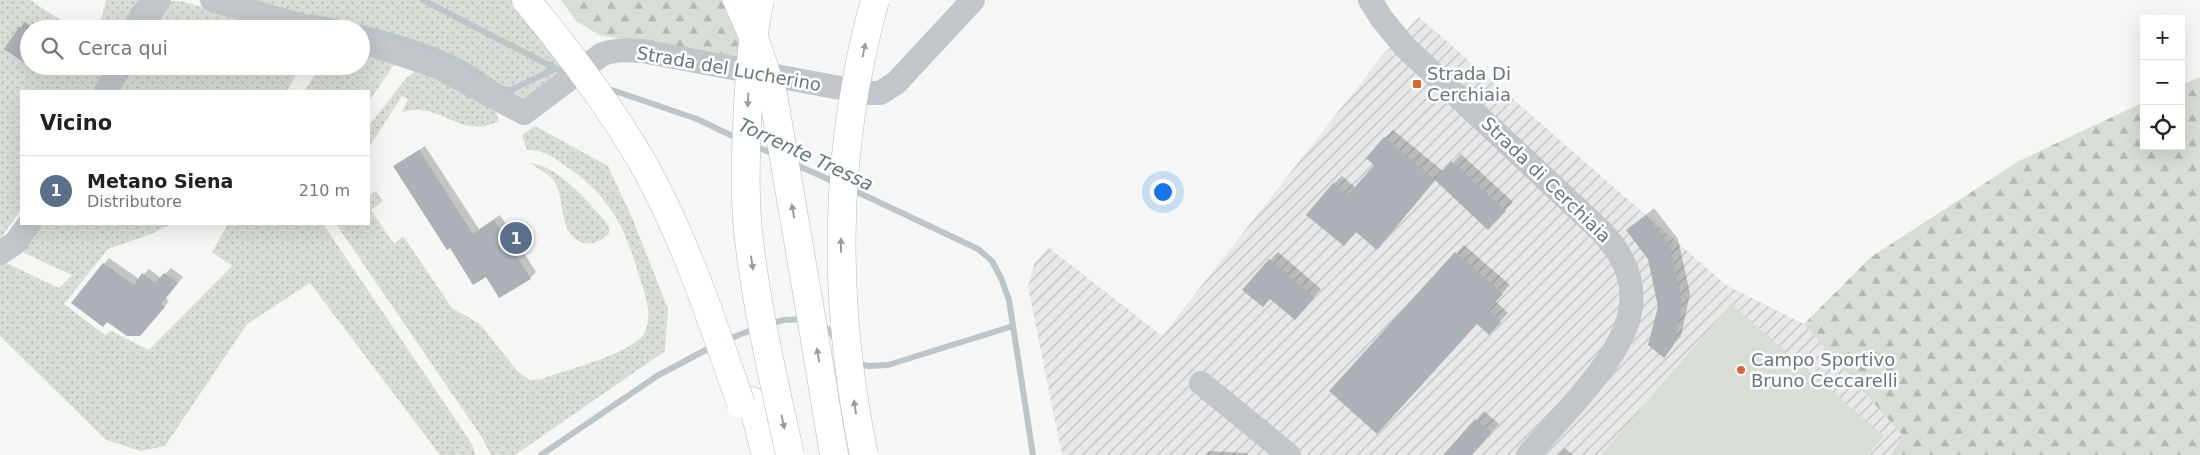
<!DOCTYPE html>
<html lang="it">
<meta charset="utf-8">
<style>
body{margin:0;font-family:"DejaVu Sans",sans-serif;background:#f2f2f2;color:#202124}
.controls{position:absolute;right:15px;top:15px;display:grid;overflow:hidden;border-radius:0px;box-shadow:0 5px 20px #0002}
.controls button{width:45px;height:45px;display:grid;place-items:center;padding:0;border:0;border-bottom:1px solid #e0e0e0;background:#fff;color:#202124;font:25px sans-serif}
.you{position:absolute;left:1162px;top:191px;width:18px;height:18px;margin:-12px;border:4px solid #fff;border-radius:50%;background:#1a73e8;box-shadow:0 0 0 8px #1a73e833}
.badge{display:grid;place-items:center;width:32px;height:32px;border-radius:50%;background:#d76833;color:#fff;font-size:16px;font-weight:700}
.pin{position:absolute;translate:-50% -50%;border:2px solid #fff;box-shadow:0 1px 5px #0006}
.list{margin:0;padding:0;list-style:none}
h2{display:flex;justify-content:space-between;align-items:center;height:65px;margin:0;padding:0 20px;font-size:21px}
h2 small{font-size:16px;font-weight:400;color:#757577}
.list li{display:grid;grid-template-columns:32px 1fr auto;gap:15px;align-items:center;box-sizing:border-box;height:70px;padding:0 20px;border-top:1px solid #e0e0e0}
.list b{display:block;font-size:19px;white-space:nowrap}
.list p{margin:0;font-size:16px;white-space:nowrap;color:#757577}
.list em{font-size:16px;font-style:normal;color:#757577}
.icon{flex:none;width:28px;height:28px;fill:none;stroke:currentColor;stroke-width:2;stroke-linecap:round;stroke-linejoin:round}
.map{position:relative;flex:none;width:2200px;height:455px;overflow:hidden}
.search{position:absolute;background:#fff;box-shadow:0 5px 20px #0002;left:20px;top:20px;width:350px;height:55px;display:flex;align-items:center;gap:12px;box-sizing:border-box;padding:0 18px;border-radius:28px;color:#757577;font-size:19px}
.panel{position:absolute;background:#fff;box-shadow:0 5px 20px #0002;left:20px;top:90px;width:350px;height:135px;border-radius:0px}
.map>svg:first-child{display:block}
</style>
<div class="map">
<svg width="2200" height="455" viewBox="0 0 2200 455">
<defs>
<pattern id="industrial-furrows" width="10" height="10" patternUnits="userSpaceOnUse" patternTransform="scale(1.25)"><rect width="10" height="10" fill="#e7e8e7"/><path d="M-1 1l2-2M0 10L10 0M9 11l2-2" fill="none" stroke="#bfc1c1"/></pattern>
<pattern id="green-dots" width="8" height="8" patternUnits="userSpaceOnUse" patternTransform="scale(1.25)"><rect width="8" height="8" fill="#d8ddd5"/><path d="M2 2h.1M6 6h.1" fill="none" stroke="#b3b8b2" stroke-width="1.8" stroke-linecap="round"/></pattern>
<pattern id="forest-firs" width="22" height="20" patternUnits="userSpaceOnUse" patternTransform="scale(1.25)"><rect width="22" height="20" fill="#d8ddd5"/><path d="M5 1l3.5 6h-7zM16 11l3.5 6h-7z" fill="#b3b8b2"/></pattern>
</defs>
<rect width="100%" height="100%" fill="#f6f7f4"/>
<path fill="url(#industrial-furrows)" d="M 1419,17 L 1726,285 L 1804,324 L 1903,436 L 1890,455 L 1062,455 L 1028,287 L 1034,264 L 1048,247 L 1162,336 L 1382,56 Z"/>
<g fill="url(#green-dots)">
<path d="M 0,0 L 30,0 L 74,29 L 29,29 L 29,66 L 111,66 L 97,91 L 21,91 L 21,210 L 0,239 Z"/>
<path d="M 106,0 L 149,0 L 131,29 L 99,29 Z"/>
<path d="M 236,0 L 515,0 L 569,64 L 517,103 L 361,33 L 361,29 L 344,29 Z"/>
<path d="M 173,1 L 181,1 L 278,29 L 148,29 L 167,5 Z"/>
<path d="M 361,53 L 396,62 L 369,101 L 369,91 L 305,91 L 319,66 L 361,66 Z"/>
<path d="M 128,66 L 301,66 L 287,91 L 115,91 Z"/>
<path d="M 421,70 L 495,110 L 499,121 C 467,137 450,114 422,110 C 415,109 408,111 402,112 L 408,99 L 402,96 L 369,147 L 369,126 L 406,78 L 416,71 Z"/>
<path d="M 535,126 L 608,166 L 633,220 L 668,309 L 665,351 L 515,455 L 491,455 L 483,439 L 336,224 L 369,224 L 369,195 L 376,191 L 383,201 L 371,210 L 394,244 L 403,236 L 452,308 L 480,324 L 518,372 L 530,380 L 541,379 C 565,371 632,353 644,334 C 653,318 646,297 641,282 C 626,229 611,196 564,165 C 552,156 543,150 527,150 L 522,135 Z"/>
<path d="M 530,163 C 559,166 587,201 606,222 L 609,228 L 609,234 C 602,240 594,245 584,243 C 560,237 564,204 557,186 C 553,176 539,169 530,163 Z"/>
<path d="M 35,224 L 172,224 L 151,234 L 108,249 L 64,304 L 105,335 L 111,331 L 149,350 L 232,266 L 212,252 L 228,224 L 323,224 L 456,420 L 473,446 L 475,455 L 440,455 L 310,283 L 247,324 L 165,446 L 141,451 L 106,440 L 0,336 L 0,260 L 59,288 L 72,275 L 24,253 L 24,241 Z"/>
</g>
<g fill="url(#forest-firs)">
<path d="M 561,0 L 724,0 L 741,31 L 739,59 L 599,35 L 576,21 Z"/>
<path d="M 2200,77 L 2200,455 L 1890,455 L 1903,436 L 1804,324 L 1871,257 L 2019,161 L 2144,102 L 2144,146 L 2181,146 L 2181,85 Z"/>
</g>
<path fill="#d8ddd5" d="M 1731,304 L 1884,436 L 1867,455 L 1601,455 Z"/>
<g fill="#0003">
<path d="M 25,22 L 35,29 L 29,29 L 29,64 L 20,28 Z"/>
<path d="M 1393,130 L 1444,172 L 1461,154 L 1513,202 L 1488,228 L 1436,179 L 1385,240 L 1356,231 L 1333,184 L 1342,176 L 1356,188 L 1376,164 L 1385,138 Z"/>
<path d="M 425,146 L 479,229 L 500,215 L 536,272 L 530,278 L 487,276 L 450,246 L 395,166 Z"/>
<path d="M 1654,208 L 1678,239 L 1690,294 L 1681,336 L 1664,356 L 1659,307 L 1650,258 L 1628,230 Z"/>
<path d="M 1464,245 L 1510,285 L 1495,301 L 1508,313 L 1497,325 L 1477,322 L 1331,391 Z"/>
<path d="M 1278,252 L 1321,289 L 1303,310 L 1270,260 Z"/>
<path d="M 109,258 L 139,279 L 149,269 L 161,278 L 171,268 L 183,277 L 166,298 L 169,301 L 145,329 L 104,264 Z"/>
<path d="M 1484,411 L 1499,424 L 1471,455 L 1445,455 Z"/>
<path d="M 1565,448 L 1573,455 L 1558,455 Z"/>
<path d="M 1209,451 L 1246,453 L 1249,455 L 1205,455 Z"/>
</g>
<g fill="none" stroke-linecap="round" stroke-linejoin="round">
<g stroke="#bcc5ca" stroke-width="6">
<path d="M 423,0 L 566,74"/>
<path d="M 311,17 C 360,27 410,38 457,60 C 472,68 487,79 502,89 L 509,91 L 554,69"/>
<path d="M 129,20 L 134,10 L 144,0"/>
<path d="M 606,88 L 697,119 L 739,139"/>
<path d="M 753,145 L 776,155"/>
<path d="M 792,163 L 837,183"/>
<path d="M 851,189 L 978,249 L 992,261 L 1001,278 L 1009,300 L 1033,455"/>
<path d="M 768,324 L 784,320 L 805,319"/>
<path d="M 822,325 L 830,331 L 836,341"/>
<path d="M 726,340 L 757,328"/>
<path d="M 856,363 L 868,366 L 888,365 L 1013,326"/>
<path d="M 541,455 L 657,376 L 715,345"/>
</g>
</g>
<g fill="#abb1b7">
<path d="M 19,27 L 29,34 L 29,66 L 4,49 Z"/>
<path d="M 1384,137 L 1435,180 L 1377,250 L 1356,232 L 1344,246 L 1306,215 L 1333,183 L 1347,196 L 1374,165 L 1366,158 Z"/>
<path d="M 419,150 L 473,234 L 494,220 L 531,279 L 499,298 L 486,277 L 473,285 L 450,248 L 447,250 L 393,166 Z"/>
<path d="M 1451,161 L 1506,211 L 1488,230 L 1435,180 Z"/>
<path d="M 1646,215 L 1670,247 L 1682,303 L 1673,346 L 1664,358 L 1648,345 L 1658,307 L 1648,259 L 1626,230 Z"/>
<path d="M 1455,252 L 1503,294 L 1488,310 L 1501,322 L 1489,335 L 1477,324 L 1377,434 L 1329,391 Z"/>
<path d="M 1269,259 L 1314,298 L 1295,320 L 1270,299 L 1263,307 L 1242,290 Z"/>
<path d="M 103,263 L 134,285 L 142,273 L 155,283 L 164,273 L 178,283 L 161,304 L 165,307 L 140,336 L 127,336 L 107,322 L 103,327 L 71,303 Z"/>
<path d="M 1475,419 L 1491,433 L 1472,455 L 1443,455 Z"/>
</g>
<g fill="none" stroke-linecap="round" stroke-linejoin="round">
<defs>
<g id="trunk">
<path d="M 813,328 L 834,455"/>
<path d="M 752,401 L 766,455"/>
</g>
</defs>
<use href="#trunk" stroke="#b5b8bb" stroke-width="29"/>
<g stroke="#c2c5c9" stroke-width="24">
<path d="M 212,0 L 314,29"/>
<path d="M 1370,0 L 1382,19 L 1405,47 L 1601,231 C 1661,294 1622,347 1576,401 C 1560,419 1544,437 1528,455"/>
<path d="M 140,29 L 159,0"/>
<path d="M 361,41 L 436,66 L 524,113 L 601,55 C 614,49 628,50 642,51 L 867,93 L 880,93 L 896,83 L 973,0"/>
<path d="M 106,91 L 120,66"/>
<path d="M 0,253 L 15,243 L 29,224"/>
<path d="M 1201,383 L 1289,455"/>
</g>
<use href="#trunk" stroke="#fff" stroke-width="28"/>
<defs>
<g id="trunk-bridge">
<path d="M 526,0 C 570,53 611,107 645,167 C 686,241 713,324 741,404"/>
<path d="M 737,0 L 756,43 L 773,94 L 813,328"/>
<path d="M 760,0 C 752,35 750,70 748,106 C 746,147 744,190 748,231 C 756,307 774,381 790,455"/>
<path d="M 864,455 C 832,301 833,152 875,0"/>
</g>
</defs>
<use href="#trunk-bridge" stroke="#b5b8bb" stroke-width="29" stroke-linecap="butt"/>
<use href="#trunk-bridge" stroke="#fff" stroke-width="28"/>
</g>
<defs><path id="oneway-solid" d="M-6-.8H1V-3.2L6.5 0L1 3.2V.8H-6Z" transform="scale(1.25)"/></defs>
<g fill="#959ea8">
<use href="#oneway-solid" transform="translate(864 50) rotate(-78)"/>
<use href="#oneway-solid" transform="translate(748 100) rotate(93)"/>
<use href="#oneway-solid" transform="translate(793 211) rotate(-100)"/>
<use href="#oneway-solid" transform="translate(841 245) rotate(-90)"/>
<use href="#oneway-solid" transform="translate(752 263) rotate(82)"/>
<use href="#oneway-solid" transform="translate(818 355) rotate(-99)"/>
<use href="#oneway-solid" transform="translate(855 407) rotate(-98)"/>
<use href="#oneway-solid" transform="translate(783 422) rotate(78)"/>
</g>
<g fill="#d76833" stroke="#fff" stroke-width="2">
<rect x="1412" y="79" width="10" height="10" rx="2.5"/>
<circle cx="1741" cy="370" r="5"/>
</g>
<g text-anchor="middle" stroke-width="5" stroke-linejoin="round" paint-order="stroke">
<g font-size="18" fill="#687483" stroke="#fff">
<text transform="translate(729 69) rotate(10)" y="6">Strada del Lucherino</text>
<text transform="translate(1546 180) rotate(44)" y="6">Strada di Cerchiaia</text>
</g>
<g font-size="18" fill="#687483" stroke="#fff" text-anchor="start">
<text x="1427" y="80">Strada Di<tspan x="1427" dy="21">Cerchiaia</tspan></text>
<text x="1751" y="366">Campo Sportivo<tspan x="1751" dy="21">Bruno Ceccarelli</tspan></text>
</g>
<g font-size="19" font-style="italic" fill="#63757f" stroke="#fff">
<text transform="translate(806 154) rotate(25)" y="7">Torrente Tressa</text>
</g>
</g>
</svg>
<div class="controls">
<button>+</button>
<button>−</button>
<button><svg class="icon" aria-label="locate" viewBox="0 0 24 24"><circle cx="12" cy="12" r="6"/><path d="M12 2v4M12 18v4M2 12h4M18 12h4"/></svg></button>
</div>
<div class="you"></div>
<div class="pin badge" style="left:516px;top:238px;background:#5c6f8a">1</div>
<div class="search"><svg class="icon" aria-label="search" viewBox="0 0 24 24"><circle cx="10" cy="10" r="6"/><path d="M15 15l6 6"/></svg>Cerca qui</div>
<section class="panel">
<h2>Vicino<small></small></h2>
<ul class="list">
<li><span class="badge" style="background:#5c6f8a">1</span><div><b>Metano Siena</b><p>Distributore</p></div><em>210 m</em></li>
</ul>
</section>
</div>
